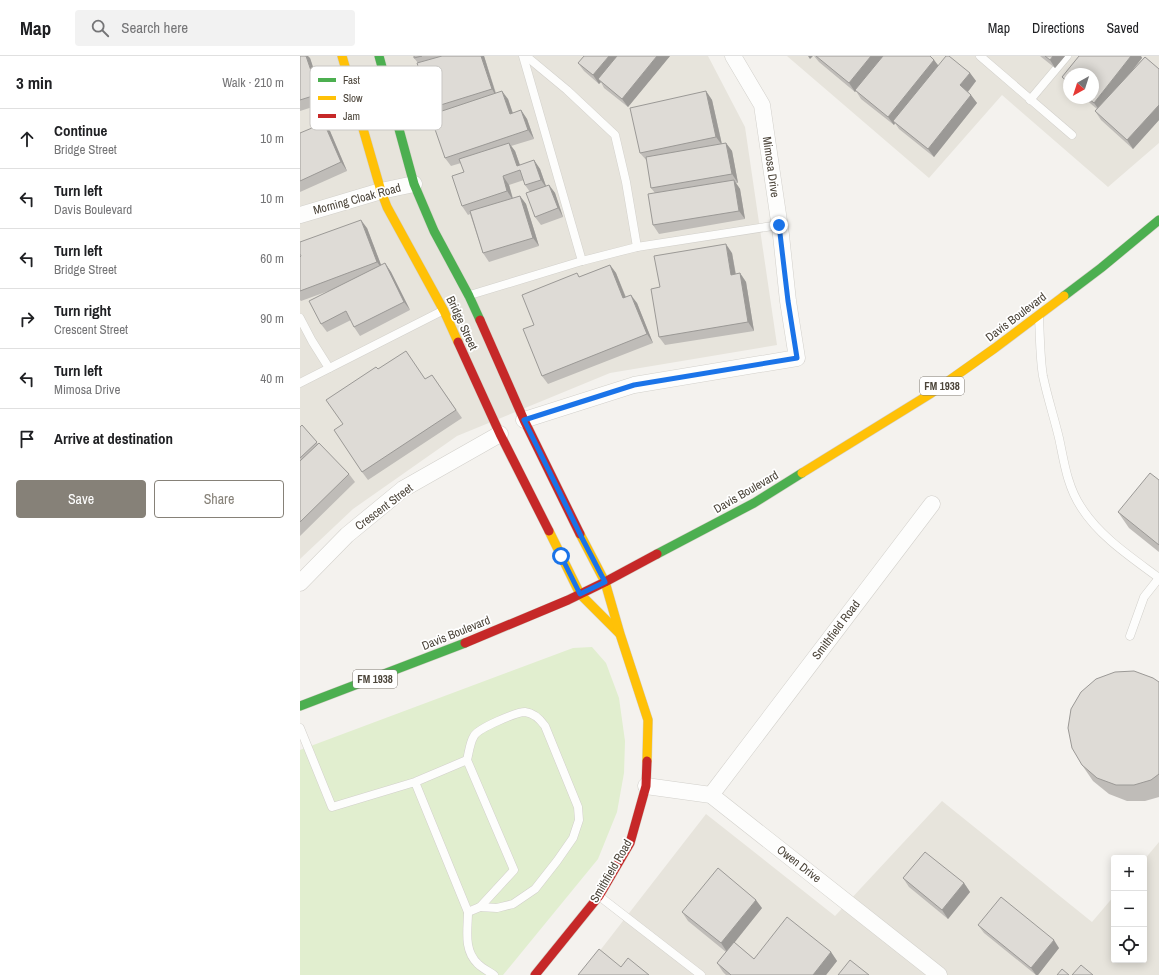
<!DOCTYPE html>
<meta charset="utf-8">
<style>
body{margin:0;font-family:"Archivo Narrow",sans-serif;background:#f2f2f2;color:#202124}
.controls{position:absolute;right:12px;bottom:12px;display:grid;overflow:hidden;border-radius:4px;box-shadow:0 2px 10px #0003}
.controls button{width:36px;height:36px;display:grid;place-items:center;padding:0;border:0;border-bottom:1px solid #e0e0e0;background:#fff;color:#202124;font:20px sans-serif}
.compass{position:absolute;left:763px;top:12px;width:36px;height:36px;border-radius:50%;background:#fff;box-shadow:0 2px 10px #0003;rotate:219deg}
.stop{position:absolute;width:12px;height:12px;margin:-9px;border:3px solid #1a73e8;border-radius:50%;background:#fff}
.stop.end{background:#1a73e8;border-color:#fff;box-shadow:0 1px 4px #0008}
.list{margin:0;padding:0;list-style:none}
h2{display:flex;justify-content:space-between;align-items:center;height:52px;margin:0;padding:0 16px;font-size:17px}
h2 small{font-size:13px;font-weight:400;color:#757577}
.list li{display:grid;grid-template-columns:26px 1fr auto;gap:12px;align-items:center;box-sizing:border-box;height:60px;padding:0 16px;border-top:1px solid #e0e0e0}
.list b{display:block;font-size:15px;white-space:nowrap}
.list p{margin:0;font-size:13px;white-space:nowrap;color:#757577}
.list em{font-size:13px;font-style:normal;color:#757577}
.actions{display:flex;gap:8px;padding:12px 16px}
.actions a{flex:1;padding:9px 0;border:1px solid #868178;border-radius:4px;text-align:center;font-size:14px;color:#868178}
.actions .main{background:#868178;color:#fff}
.icon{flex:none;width:22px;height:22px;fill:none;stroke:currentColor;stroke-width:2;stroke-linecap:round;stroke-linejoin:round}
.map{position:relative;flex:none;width:859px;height:919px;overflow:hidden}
header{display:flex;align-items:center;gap:24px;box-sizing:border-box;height:56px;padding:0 20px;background:#fff;border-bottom:1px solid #e0e0e0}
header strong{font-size:19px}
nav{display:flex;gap:22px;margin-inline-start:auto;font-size:14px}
.search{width:280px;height:36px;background:#f2f2f2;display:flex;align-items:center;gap:10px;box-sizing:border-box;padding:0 14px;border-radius:4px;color:#757577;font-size:15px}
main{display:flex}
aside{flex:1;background:#fff}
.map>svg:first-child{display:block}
</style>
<header>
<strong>Map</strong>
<div class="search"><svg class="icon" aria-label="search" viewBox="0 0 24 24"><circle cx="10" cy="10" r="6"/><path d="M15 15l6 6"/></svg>Search here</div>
<nav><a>Map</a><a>Directions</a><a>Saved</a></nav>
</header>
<main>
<aside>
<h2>3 min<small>Walk · 210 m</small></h2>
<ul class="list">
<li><svg class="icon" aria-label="ahead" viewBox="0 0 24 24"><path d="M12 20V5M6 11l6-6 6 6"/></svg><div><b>Continue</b><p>Bridge Street</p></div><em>10 m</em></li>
<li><svg class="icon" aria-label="left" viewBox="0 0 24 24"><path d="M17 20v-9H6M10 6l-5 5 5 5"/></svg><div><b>Turn left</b><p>Davis Boulevard</p></div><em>10 m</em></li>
<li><svg class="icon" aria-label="left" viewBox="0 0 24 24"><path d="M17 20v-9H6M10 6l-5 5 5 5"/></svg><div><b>Turn left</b><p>Bridge Street</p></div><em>60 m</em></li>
<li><svg class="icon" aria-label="right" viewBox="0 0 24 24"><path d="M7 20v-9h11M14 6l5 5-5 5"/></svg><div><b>Turn right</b><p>Crescent Street</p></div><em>90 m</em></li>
<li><svg class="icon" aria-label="left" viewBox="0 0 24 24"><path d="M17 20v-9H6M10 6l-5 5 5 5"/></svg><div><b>Turn left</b><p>Mimosa Drive</p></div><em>40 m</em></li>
<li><svg class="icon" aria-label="arrive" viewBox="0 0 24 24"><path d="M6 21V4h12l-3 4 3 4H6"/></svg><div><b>Arrive at destination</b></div></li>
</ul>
<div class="actions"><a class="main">Save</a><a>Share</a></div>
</aside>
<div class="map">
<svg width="859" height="919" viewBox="0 0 859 919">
<rect width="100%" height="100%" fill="#f4f2ee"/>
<g fill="#e7e4dc" fill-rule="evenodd">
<path d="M 0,0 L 408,0 L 445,71 L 477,289 L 310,317 L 157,380 L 53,453 L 0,503 Z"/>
<path d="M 487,0 L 859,0 L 859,87 L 808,131 L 702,39 L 629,122 ZM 769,18 L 793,18 L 793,42 L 769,42 Z"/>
<path d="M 642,745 L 792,866 L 814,840 L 814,904 L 844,904 L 844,804 L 859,786 L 859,919 L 281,919 L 406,758 L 535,860 Z"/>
</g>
<path fill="#e1eecf" d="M 292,591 L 306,607 L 319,642 L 325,685 L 324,717 L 317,756 L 298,803 L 203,919 L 0,919 L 0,694 L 273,592 Z"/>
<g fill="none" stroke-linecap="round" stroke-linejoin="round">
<defs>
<g id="lane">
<path d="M 223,0 L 282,205"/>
<path d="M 226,0 L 267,34 L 315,79 L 326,126 L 337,191"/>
<path d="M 680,0 L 772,79"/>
<path d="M 730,44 L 767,0"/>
<path d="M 170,239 L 282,205 L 337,191 L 479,169"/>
<path d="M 0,262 L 12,285 L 29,312"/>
<path d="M 739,262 C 740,280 740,303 743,320 C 747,340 754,361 759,382 C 764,405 767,430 781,451 C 800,481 831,501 859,522"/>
<path d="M 0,327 L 142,255"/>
<path d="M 830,580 L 844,541 L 859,522"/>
<path d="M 0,672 L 32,751 L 115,726 L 167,704 L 214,814 L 180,851 L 168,856 L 115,726"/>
<path d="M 167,704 C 169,696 170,686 174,680 C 178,672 217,656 225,656 C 234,657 240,663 245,670 L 278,751 L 279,764 L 273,782 L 257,805 L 235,833 L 213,848 L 197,852 L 180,851"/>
<path d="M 299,840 L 401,919"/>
<path d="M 168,856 C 168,873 163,894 178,908 C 182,912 188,915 194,919"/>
</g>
<g id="street">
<path d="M 0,159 L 81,135 L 114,128"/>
<path d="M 224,364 L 334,329 L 497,302 L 488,245 L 481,179 L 462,49 L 433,0"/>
<path d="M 0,527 L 47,479 L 103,433 L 200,378"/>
<path d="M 346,730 L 411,739 L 639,919"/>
<path d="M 411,739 L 632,448"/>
</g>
<g id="fast">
<path d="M 79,0 L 114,128 L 134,175 L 169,240 L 180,264"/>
<path d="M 764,240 L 801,212 L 859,164"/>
<path d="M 357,498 L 454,447 L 502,417"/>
<path d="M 0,650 L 165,587"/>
</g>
<g id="slow">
<path d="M 42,0 L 81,135 L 87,151 L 144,255 L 158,286"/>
<path d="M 502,417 L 630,338 L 695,292 L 764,240"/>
<path d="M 249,475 L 280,538 L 319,577"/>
<path d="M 280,478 L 305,526 L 320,578 L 348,664 L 347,705"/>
</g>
<g id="jam">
<path d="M 180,264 L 224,364 L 280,478"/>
<path d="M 158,286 L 200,378 L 249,475"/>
<path d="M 165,587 L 268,544 L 305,526 L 357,498"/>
<path d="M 235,919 L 299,840 L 330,787 L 346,730 L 347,705"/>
</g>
</defs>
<use href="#lane" stroke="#d2d0cb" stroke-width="9"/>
<use href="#street" stroke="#d2d0cb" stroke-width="17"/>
<use href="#fast" stroke="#d3cfc5" stroke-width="10"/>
<use href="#slow" stroke="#d3cfc5" stroke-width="10"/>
<use href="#jam" stroke="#d3cfc5" stroke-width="10"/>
<use href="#lane" stroke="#fdfdfc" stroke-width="8"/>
<use href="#street" stroke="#fdfdfc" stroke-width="16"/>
<use href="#fast" stroke="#4caf50" stroke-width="9"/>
<use href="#slow" stroke="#ffc107" stroke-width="9"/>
<use href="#jam" stroke="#c62828" stroke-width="9"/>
</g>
<g fill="#bfbcb8">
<path d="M 0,0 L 10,2 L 25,47 L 0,55 Z"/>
<path d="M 114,0 L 184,0 L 196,37 L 208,43 L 213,57 L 221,54 L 227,63 L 234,83 L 211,90 L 215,95 L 220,109 L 234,104 L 240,113 L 246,130 L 249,129 L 255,137 L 263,161 L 241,169 L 235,161 L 230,136 L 225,129 L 224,124 L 209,129 L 213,142 L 220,140 L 226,148 L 239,190 L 189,206 L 183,197 L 170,158 L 168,159 L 162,150 L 164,116 L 161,107 L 151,110 L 145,102 L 135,57 L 131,52 L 118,7 L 114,2 Z"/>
<path d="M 370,0 L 328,51 L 304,32 L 301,26 L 299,28 L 284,15 L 278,7 Z"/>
<path d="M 514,0 L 630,0 L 634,4 L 638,9 L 670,17 L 676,25 L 668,36 L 677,47 L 634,101 L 599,73 L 595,67 L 594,69 L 561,43 L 556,35 L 555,36 L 519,6 Z"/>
<path d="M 740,0 L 765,0 L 755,12 Z"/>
<path d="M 779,0 L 841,0 L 842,2 L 834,12 L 845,1 L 859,13 L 859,64 L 833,93 L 801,64 L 795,55 L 797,53 L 784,42 L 793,42 L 793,18 L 769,18 L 769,30 L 762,21 Z"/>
<path d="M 406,35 L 412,44 L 422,88 L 426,87 L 432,95 L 438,127 L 436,127 L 440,133 L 445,163 L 359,178 L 353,169 L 355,137 L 351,132 L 347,105 L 340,97 Z"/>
<path d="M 30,75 L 47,115 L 0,136 L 0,77 Z"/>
<path d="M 67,172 L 81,209 L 85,207 L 91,216 L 110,254 L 60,280 L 54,271 L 51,264 L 27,276 L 21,268 L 34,233 L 1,245 L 0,244 L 0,201 Z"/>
<path d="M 432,197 L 436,218 L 440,217 L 446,226 L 454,275 L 365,289 L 359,281 L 360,231 Z"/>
<path d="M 310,209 L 316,217 L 326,241 L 337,247 L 353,287 L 248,328 L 242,320 L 234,269 L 277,217 L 279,221 Z"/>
<path d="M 78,313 L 126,323 L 132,319 L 162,362 L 68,424 L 62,416 L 43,368 Z"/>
<path d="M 2,369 L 18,388 L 49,418 L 55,426 L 0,480 L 0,371 Z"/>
<path d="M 859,424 L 859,496 L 829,472 L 818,456 Z"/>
<path d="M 859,626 L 859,741 L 845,745 L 827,745 L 809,738 L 793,725 L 782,709 Z"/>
<path d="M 603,822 L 664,827 L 670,836 L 648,863 L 609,831 Z"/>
<path d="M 462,852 L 434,886 L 454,903 L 531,896 L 537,905 L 526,919 L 426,919 L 423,916 L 417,907 L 426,896 L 388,865 L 382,856 Z"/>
<path d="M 678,869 L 759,892 L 738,919 L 736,919 L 684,877 Z"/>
</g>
<g fill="#9b9996">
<path d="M 6,0 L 8,0 L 10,2 L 25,47 L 19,38 Z"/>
<path d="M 181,0 L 184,0 L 197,42 L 192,33 Z"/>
<path d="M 309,0 L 322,0 L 298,23 L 301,26 L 299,28 L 293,19 Z"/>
<path d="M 357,0 L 370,0 L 328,51 L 322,43 Z"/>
<path d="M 508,0 L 513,0 L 510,3 Z"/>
<path d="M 571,0 L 584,0 L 555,36 L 549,27 Z"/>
<path d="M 753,0 L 765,0 L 755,12 L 750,4 Z"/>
<path d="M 831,0 L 841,0 L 842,2 L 800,55 L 794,47 Z"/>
<path d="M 634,4 L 640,12 L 593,65 L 595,67 L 594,69 L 588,61 Z"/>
<path d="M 670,17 L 676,25 L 666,38 L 660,29 Z"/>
<path d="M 202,35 L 208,43 L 216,67 L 210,58 Z"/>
<path d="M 406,35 L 412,44 L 422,89 L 416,81 Z"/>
<path d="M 671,39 L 677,47 L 634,101 L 628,93 Z"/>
<path d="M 859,49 L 859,64 L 833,93 L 827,84 Z"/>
<path d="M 221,54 L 227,63 L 234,83 L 228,74 Z"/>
<path d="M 24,67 L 30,75 L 47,115 L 41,106 Z"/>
<path d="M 209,87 L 215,95 L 223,118 L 217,110 Z"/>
<path d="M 426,87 L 432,95 L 438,127 L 432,118 Z"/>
<path d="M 234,104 L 240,113 L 247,133 L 241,124 Z"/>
<path d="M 203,120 L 209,129 L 213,144 L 207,135 Z"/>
<path d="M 434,124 L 440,133 L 445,163 L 439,155 Z"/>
<path d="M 249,129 L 255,137 L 263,161 L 258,152 Z"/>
<path d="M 220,140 L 226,148 L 239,190 L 233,182 Z"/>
<path d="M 61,164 L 67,172 L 83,214 L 77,206 Z"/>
<path d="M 426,188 L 432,197 L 437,227 L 431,219 Z"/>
<path d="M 85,207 L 91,216 L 110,254 L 104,246 Z"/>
<path d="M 310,209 L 316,217 L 329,250 L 323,242 Z"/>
<path d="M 440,217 L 446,226 L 454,275 L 448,266 Z"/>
<path d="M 331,239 L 337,247 L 353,287 L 347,278 Z"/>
<path d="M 664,827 L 670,836 L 648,863 L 642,854 Z"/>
<path d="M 456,844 L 462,852 L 427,896 L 421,887 Z"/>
<path d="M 754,884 L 759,892 L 738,919 L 736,919 L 731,912 Z"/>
<path d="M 531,896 L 537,905 L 526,919 L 513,919 Z"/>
</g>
<g fill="#dedbd6" stroke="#9b9996">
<path d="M 0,0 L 6,0 L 19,38 L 0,44 Z"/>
<path d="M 114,0 L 122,0 L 114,2 Z"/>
<path d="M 142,0 L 181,0 L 192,33 L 131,52 L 117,7 Z"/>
<path d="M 284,0 L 309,0 L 293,19 L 278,7 Z"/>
<path d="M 317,0 L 357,0 L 322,43 L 298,23 Z"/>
<path d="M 516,0 L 571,0 L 549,27 Z"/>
<path d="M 583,0 L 630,0 L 634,4 L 588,61 L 555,34 Z"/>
<path d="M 646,0 L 649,0 L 670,17 L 660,29 L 671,39 L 628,93 L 593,65 Z"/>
<path d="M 745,0 L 753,0 L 750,4 Z"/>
<path d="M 779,0 L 831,0 L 794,47 L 788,42 L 793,42 L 793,18 L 769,18 L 769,27 L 762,21 Z"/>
<path d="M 845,1 L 859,13 L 859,49 L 827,84 L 795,55 Z"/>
<path d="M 202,35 L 210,58 L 221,54 L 228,74 L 145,102 L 130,59 Z"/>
<path d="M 406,35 L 416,81 L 340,97 L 330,52 Z"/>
<path d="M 24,67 L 41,106 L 0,125 L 0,77 Z"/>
<path d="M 209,87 L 217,110 L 234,104 L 241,124 L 225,129 L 220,114 L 203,120 L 207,135 L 162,150 L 152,120 L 164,116 L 159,103 Z"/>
<path d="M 426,87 L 432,118 L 351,132 L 346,101 Z"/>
<path d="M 434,124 L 439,155 L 353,169 L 348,138 Z"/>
<path d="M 249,129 L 258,152 L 235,161 L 226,137 Z"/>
<path d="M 220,140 L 233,182 L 183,197 L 170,155 Z"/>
<path d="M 61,164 L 77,206 L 0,235 L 0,201 L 1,200 L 0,198 L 0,186 Z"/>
<path d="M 426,188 L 431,219 L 440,217 L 448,266 L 359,281 L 351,233 L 360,231 L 354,200 Z"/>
<path d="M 85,207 L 104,246 L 54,271 L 46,255 L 21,268 L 9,245 Z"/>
<path d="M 310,209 L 323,242 L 331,239 L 347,278 L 242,320 L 223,273 L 234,269 L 222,239 L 277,217 L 279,221 Z"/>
<path d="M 106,295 L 125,323 L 132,319 L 156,354 L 62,416 L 34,374 L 43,368 L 26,344 L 76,311 L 78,313 Z"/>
<path d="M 2,369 L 17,386 L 0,402 L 0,371 Z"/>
<path d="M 19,387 L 49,418 L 0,466 L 0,405 Z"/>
<path d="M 850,417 L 859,424 L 859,489 L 818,456 Z"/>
<path d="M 834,615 L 853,622 L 859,626 L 859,718 L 851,724 L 834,729 L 816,729 L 797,722 L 782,709 L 772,692 L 768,672 L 771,653 L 781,636 L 796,623 L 815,616 Z"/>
<path d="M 625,796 L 664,827 L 642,854 L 603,822 Z"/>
<path d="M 418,812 L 456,844 L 421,887 L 382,856 Z"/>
<path d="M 701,841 L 754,884 L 731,912 L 678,869 Z"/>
<path d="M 487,861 L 531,896 L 513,919 L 431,919 L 417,907 L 434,886 L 454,903 Z"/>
<path d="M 299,893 L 321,911 L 328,902 L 349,919 L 278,919 Z"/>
<path d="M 550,904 L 569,919 L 538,919 Z"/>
<path d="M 781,909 L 793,919 L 772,919 Z"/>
<path d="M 762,913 L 769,919 L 757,919 Z"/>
</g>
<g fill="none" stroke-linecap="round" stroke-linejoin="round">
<path stroke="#1a73e8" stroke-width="5" d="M 261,500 L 280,538 L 305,526 L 282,482 L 224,364 L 334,329 L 497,302 L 488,245 L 479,169"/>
</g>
<g text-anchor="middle" stroke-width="3.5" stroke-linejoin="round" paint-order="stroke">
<g fill="#fff" stroke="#817c74" stroke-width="1">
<rect x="620" y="321" width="44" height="18" rx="3"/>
<rect x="53" y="614" width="44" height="18" rx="3"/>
</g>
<g font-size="11" font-weight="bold" fill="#4b4439">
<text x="642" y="334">FM 1938</text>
<text x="75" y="627">FM 1938</text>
</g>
<g font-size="12" fill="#4b4439" stroke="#fff">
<text transform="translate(471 111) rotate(82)" y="4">Mimosa Drive</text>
<text transform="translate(57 143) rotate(-15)" y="4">Morning Cloak Road</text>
<text transform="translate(716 261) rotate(-37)" y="4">Davis Boulevard</text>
<text transform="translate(162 267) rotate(65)" y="4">Bridge Street</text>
<text transform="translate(446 436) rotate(-30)" y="4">Davis Boulevard</text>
<text transform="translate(84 451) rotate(-37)" y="4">Crescent Street</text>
<text transform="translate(536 574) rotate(-53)" y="4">Smithfield Road</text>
<text transform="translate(156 577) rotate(-22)" y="4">Davis Boulevard</text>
<text transform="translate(499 808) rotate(38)" y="4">Owen Drive</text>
<text transform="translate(311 815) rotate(-60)" y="4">Smithfield Road</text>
</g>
</g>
<rect x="10" y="10" width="132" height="64" rx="6" fill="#fff" stroke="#c9c7c4" stroke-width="1"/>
<rect x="18" y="22" width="18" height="4" fill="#4caf50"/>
<rect x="18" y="40" width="18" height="4" fill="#ffc107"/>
<rect x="18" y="58" width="18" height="4" fill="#c62828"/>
<g font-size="11" fill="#4b4439">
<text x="43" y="28">Fast</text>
<text x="43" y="46">Slow</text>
<text x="43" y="64">Jam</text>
</g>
</svg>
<div class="controls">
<button>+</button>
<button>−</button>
<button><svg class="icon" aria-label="locate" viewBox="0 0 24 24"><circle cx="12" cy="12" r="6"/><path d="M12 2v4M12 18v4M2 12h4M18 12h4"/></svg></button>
</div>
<svg class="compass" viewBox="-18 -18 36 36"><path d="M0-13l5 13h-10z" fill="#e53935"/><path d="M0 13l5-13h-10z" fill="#757577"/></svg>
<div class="stop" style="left:261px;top:500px"></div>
<div class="stop end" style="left:479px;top:169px"></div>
</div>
</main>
